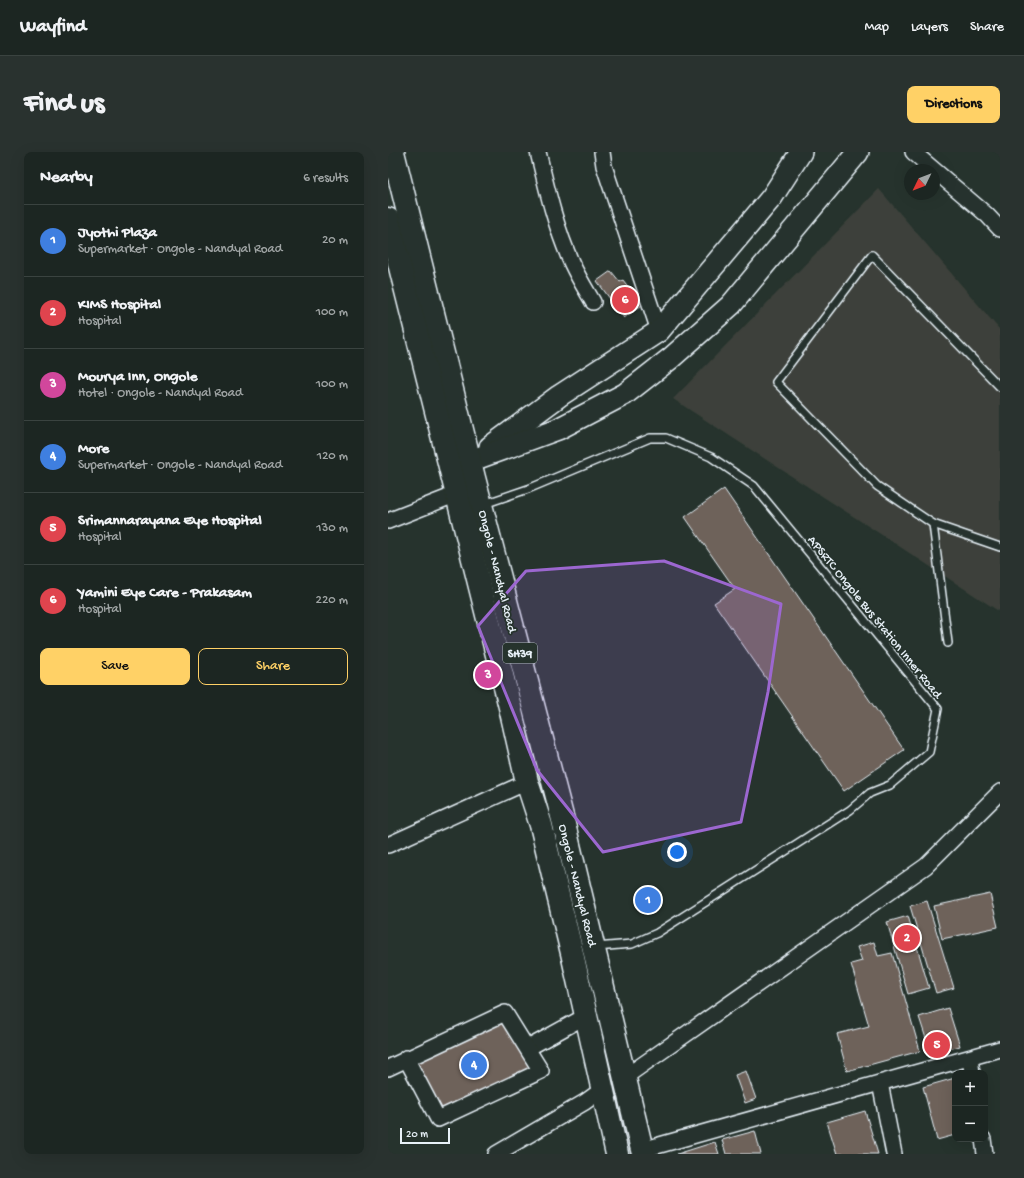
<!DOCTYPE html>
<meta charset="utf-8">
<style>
body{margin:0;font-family:"Gochi Hand",sans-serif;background:#29322f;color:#f1f3f6}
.controls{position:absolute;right:12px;bottom:12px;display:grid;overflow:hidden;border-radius:8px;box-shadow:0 4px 16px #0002}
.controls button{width:36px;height:36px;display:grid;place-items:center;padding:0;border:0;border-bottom:1px solid #3a4340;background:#1c2622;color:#f1f3f6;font:20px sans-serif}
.compass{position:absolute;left:516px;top:12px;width:36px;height:36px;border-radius:50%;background:#1c2622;box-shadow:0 4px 16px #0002;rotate:227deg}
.scale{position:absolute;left:12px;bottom:10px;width:50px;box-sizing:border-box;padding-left:4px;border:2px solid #e8f1f8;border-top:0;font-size:11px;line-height:14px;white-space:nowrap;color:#e8f1f8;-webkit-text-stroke:3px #26332d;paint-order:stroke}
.you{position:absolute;left:289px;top:700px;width:14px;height:14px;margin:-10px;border:3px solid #fff;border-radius:50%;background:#1a73e8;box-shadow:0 0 0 6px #1a73e833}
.badge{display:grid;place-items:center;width:26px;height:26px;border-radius:50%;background:#ffd166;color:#fff;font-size:13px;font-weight:700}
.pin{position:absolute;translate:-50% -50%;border:2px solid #fff;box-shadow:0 1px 4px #0006}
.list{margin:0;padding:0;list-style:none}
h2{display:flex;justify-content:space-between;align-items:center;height:52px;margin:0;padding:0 16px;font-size:17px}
h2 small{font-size:13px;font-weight:400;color:#a0a5a5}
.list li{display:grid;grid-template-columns:26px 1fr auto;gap:12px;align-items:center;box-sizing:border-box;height:72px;padding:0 16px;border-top:1px solid #3a4340}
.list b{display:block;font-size:15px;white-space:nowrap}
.list p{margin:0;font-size:13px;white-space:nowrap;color:#a0a5a5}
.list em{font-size:13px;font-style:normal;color:#a0a5a5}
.actions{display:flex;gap:8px;padding:12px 16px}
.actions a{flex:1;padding:9px 0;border:1px solid #ffd166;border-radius:8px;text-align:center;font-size:14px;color:#ffd166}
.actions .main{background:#ffd166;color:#111}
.map{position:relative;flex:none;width:612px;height:1002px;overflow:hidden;border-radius:8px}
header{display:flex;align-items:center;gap:24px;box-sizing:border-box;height:56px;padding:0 20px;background:#1c2622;border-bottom:1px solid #3a4340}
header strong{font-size:19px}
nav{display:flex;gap:22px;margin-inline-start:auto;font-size:14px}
.intro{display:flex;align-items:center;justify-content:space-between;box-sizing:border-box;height:96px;padding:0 24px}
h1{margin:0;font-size:28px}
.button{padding:10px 18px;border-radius:8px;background:#ffd166;color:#111;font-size:14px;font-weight:700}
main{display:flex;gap:24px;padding:0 24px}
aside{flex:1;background:#1c2622;border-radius:8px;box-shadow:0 4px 16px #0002}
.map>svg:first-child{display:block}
</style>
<header>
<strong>Wayfind</strong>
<nav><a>Map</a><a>Layers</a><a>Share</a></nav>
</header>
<div class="intro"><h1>Find us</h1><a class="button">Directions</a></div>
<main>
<aside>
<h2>Nearby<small>6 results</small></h2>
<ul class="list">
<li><span class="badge" style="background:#3f7fe0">1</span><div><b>Jyothi Plaza</b><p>Supermarket · Ongole - Nandyal Road</p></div><em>20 m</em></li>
<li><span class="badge" style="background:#e0444e">2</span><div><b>KIMS Hospital</b><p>Hospital</p></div><em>100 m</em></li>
<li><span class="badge" style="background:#d1479c">3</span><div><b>Mourya Inn, Ongole</b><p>Hotel · Ongole - Nandyal Road</p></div><em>100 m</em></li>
<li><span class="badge" style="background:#3f7fe0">4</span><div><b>More</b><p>Supermarket · Ongole - Nandyal Road</p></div><em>120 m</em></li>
<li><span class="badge" style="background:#e0444e">5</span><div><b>Srimannarayana Eye Hospital</b><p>Hospital</p></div><em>130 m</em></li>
<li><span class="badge" style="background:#e0444e">6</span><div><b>Yamini Eye Care - Prakasam</b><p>Hospital</p></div><em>220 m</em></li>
</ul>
<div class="actions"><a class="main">Save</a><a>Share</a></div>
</aside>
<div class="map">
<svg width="612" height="1002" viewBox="0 0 612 1002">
<rect width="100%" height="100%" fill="#26332d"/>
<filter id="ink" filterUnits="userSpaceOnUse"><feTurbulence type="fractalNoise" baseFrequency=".025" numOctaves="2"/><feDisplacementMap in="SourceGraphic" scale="8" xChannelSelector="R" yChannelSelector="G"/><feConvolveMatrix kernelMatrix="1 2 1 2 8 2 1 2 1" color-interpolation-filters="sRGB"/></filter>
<g filter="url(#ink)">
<path fill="#3c413a" d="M 491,37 L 612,178 L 612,460 L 285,247 Z"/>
<g fill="#6e625a" stroke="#e8f1f8">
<path d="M 223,119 L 232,130 L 235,128 L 254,153 L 236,166 L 209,129 Z"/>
<path d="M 336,337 L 516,598 L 456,639 L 326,451 L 347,437 L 297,365 Z"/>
<path d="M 602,742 L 610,775 L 554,787 L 546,754 Z"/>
<path d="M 539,749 L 566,836 L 548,841 L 522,754 Z"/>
<path d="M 520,764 L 541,836 L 520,842 L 499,770 Z"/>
<path d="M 486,790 L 490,804 L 504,801 L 532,899 L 459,919 L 449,882 L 481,874 L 463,812 L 474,809 L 469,795 Z"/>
<path d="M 560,856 L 572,894 L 543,902 L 531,865 Z"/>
<path d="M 116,866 L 147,917 L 52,962 L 25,909 Z"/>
<path d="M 358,919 L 368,947 L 357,951 L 347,923 Z"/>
<path d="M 567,926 L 567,983 L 549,988 L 535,935 Z"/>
<path d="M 477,959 L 490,1002 L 449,1002 L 439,970 Z"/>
<path d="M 367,979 L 373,1002 L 338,1002 L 334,988 Z"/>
<path d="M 327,990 L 331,1002 L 289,1002 Z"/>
</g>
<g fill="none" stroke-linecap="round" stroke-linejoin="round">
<defs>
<g id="lane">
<path d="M 612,235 L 484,103 L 388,230 L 489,334 L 545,372 L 612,395"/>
<path d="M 96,352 L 140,337 L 262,286 L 278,286 L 323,305 L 366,334 L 550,557 L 541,600 L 502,633 L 482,641 L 462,658 L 269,781 L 244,792 L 208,795"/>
<path d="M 545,372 L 560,491"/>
</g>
<g id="street">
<path d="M 150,0 C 159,38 168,77 184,112 C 190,125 198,138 205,150"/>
<path d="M 214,0 L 216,14 L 271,179"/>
<path d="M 525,0 L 599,63 L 612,77"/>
<path d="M 0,369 L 69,342"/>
<path d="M 0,693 L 139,630"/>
<path d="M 140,896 L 198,864"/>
<path d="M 582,906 L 584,921"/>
<path d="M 0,916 L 117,861 L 153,919 L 50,967 L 18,906"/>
<path d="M 237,925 L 538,714 L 612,640"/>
<path d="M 492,931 L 506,1002"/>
<path d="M 595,987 L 597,1002"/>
<path d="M 254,998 L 612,897"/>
<path d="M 108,1002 L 197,950 L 215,937"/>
</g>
<g id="secondary">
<path d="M 102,295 L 171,244 L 271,179 L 384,45 L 413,0"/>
<path d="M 82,309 L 170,277 L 237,242 L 283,206 L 343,153 L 470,0"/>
</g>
<g id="primary">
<path d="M 5,0 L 86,326 L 175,668 L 255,1002"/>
<path d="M 0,67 L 122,555 L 139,630 L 153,673 L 184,801 L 229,1002"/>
</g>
</defs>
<use href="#lane" stroke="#e8f1f8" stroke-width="10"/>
<use href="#street" stroke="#e8f1f8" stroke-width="18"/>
<use href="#secondary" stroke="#e8f1f8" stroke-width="24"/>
<use href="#primary" stroke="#e8f1f8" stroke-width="25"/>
<use href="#lane" stroke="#26332d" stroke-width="7"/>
<use href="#street" stroke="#26332d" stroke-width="15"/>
<use href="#secondary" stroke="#26332d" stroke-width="21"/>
<use href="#primary" stroke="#26332d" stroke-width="22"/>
</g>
</g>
<path fill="#9c67d0" fill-opacity="0.2" stroke="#9c67d0" stroke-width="3" stroke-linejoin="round" d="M 276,409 L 393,452 L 380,540 L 353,670 L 215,700 L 149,618 L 90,474 L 138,419 Z"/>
<g text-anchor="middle" stroke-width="3.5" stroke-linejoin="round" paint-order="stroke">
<rect fill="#26332d" stroke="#aeb8bb" stroke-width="1" x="115" y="491" width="34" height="20" rx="3"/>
<g font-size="12" font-weight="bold" fill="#e8f1f8">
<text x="132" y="505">SH39</text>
</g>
<g font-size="13" fill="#e8f1f8" stroke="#26332d">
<text transform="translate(111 419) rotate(76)" y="5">Ongole - Nandyal Road</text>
<text transform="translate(488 464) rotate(51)" y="5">APSRTC Ongole Bus Station Inner Road</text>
<text transform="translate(191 733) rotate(76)" y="5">Ongole - Nandyal Road</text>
</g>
</g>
</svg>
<div class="controls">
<button>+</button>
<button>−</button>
</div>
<svg class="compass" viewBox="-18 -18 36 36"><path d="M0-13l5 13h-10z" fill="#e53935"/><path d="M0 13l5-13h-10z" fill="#a0a5a5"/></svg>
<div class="scale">20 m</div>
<div class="you"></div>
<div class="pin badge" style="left:260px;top:748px;background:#3f7fe0">1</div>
<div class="pin badge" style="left:519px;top:786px;background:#e0444e">2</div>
<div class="pin badge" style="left:100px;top:523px;background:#d1479c">3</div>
<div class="pin badge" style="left:86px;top:913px;background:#3f7fe0">4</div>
<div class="pin badge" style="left:549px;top:893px;background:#e0444e">5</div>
<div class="pin badge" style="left:237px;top:148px;background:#e0444e">6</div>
</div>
</main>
